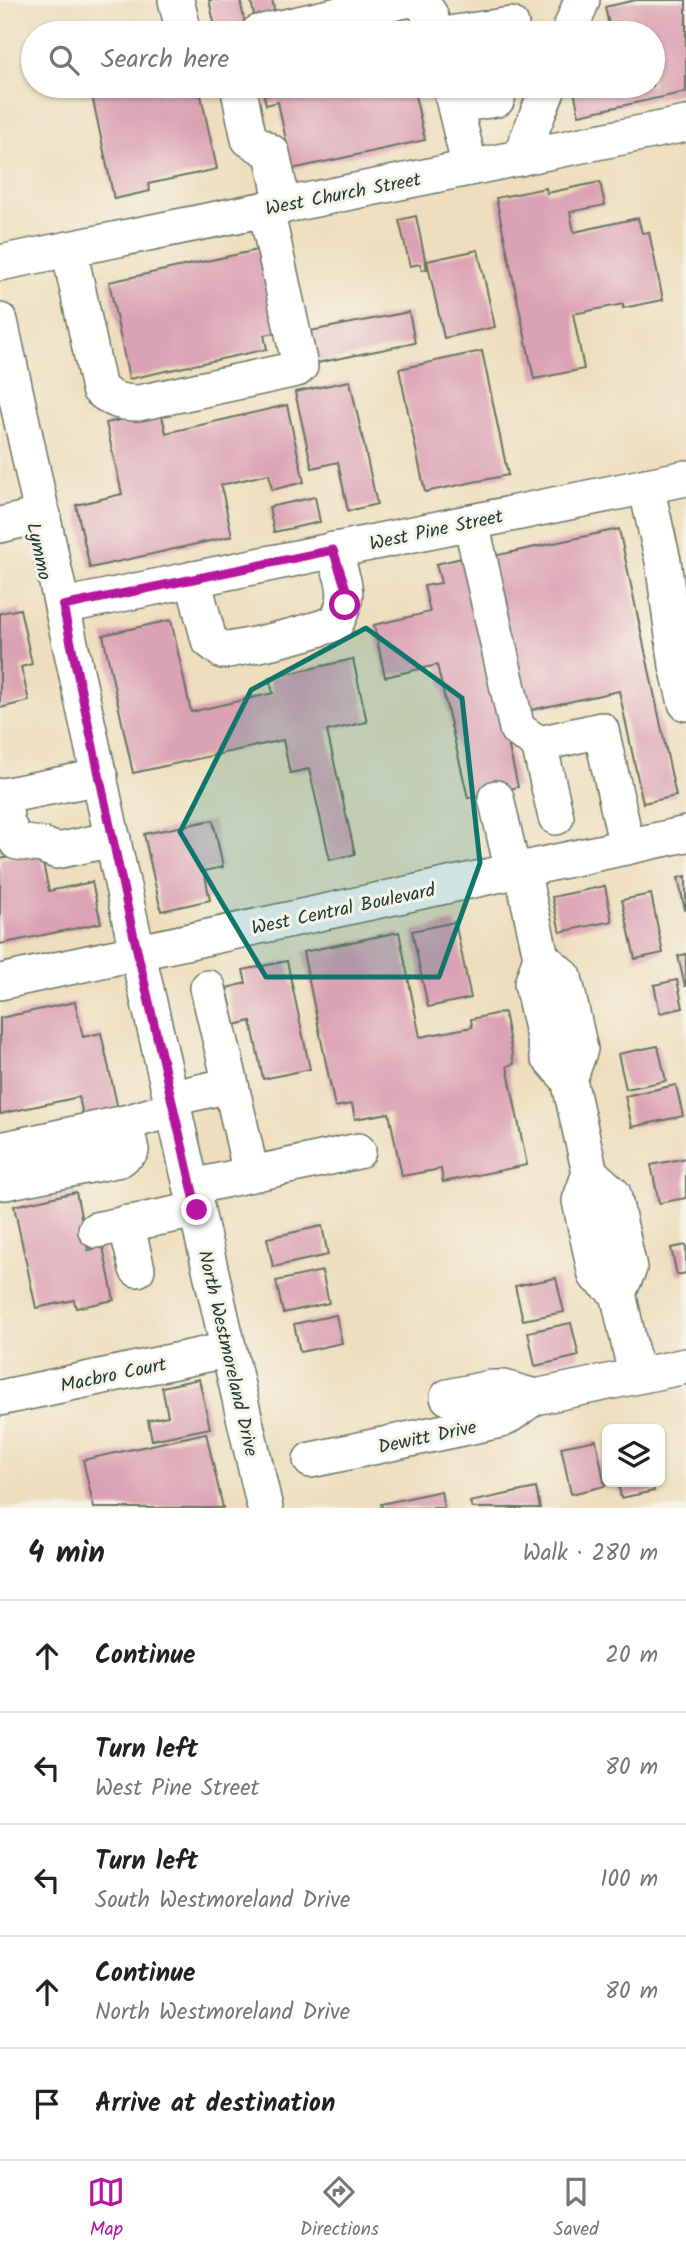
<!DOCTYPE html>
<meta charset="utf-8">
<style>
body{margin:0;font-family:Kalam,sans-serif;background:#f6f6f6;color:#222}
.controls{position:absolute;right:21px;bottom:21px;display:grid;overflow:hidden;border-radius:10px;box-shadow:0 2px 5px #0004}
.controls button{width:63px;height:63px;display:grid;place-items:center;padding:0;border:0;border-bottom:2px solid #e0e0e0;background:#fff;color:#222;font:35px sans-serif}
.stop{position:absolute;width:21px;height:21px;margin:-16px;border:5px solid #b5179e;border-radius:50%;background:#fff}
.stop.end{background:#b5179e;border-color:#fff;box-shadow:0 2px 7px #0008}
.list{margin:0;padding:0;list-style:none}
h2{display:flex;justify-content:space-between;align-items:center;height:91px;margin:0;padding:0 28px;font-size:30px}
h2 small{font-size:23px;font-weight:400;color:#767676}
.list li{display:grid;grid-template-columns:46px 1fr auto;gap:21px;align-items:center;box-sizing:border-box;height:112px;padding:0 28px;border-top:2px solid #e0e0e0}
.list b{display:block;font-size:26px;white-space:nowrap}
.list p{margin:0;font-size:23px;white-space:nowrap;color:#767676}
.list em{font-size:23px;font-style:normal;color:#767676}
.icon{flex:none;width:38px;height:38px;fill:none;stroke:currentColor;stroke-width:2;stroke-linecap:round;stroke-linejoin:round}
.map{position:relative;flex:none;width:686px;height:1508px;overflow:hidden}
.search{position:absolute;background:#fff;box-shadow:0 2px 5px #0004;left:21px;right:21px;top:21px;height:77px;display:flex;align-items:center;gap:18px;box-sizing:border-box;padding:0 24px;border-radius:38px;color:#767676;font-size:26px}
.sheet{height:651px;background:#fff}
nav{display:flex;justify-content:space-around;align-items:center;box-sizing:border-box;height:98px;border-top:2px solid #e0e0e0;background:#fff;font-size:19px;color:#767676}
nav a{display:grid;justify-items:center;gap:4px}
nav .on{color:#b5179e}
.map>svg:first-child{display:block}
</style>
<div class="map">
<svg width="686" height="1508" viewBox="0 0 686 1508">
<rect width="100%" height="100%" fill="#f7f3e8"/>
<filter id="ink" filterUnits="userSpaceOnUse"><feTurbulence type="fractalNoise" baseFrequency=".0143" numOctaves="2"/><feDisplacementMap in="SourceGraphic" scale="14" xChannelSelector="R" yChannelSelector="G"/><feConvolveMatrix kernelMatrix="1 2 1 2 8 2 1 2 1" color-interpolation-filters="sRGB"/></filter>
<filter id="wash" filterUnits="userSpaceOnUse"><feTurbulence type="fractalNoise" baseFrequency=".00686" numOctaves="4" result="noise"/><feDisplacementMap in="SourceGraphic" scale="28" xChannelSelector="R" yChannelSelector="G"/><feGaussianBlur stdDeviation="1.57" result="paint"/><feColorMatrix in="noise" values="0 0 0 0 0 0 0 0 0 0 0 0 0 0 0 0 0 1.4 0 .05"/><feComposite in="paint" operator="in"/></filter>
<g filter="url(#wash)">
<rect width="100%" height="100%" fill="#eedebd"/>
<g id="blocks">
<g fill="#dba1b4">
<path d="M 209,0 L 240,0 L 245,24 L 216,31 Z"/>
<path d="M 251,0 L 272,0 L 275,12 L 254,16 Z"/>
<path d="M 636,0 L 686,0 L 686,92 L 579,115 L 573,86 L 653,86 L 653,33 L 590,33 L 589,29 L 609,25 L 605,7 Z"/>
<path d="M 396,9 L 402,33 L 291,33 Z"/>
<path d="M 90,86 L 159,86 L 161,93 L 199,86 L 217,169 L 148,184 L 150,191 L 114,199 Z"/>
<path d="M 262,86 L 413,86 L 425,140 L 292,169 L 278,102 L 266,105 Z"/>
<path d="M 600,182 L 605,205 L 570,212 L 574,232 L 638,218 L 642,233 L 649,232 L 663,300 L 623,308 L 623,304 L 573,314 L 584,369 L 534,379 L 496,198 L 546,188 L 547,193 Z"/>
<path d="M 416,216 L 427,269 L 422,270 L 420,264 L 410,266 L 399,220 Z"/>
<path d="M 262,249 L 280,332 L 264,335 L 267,349 L 129,379 L 109,282 Z"/>
<path d="M 478,250 L 495,327 L 444,338 L 427,261 Z"/>
<path d="M 409,312 L 415,343 L 317,363 L 310,331 Z"/>
<path d="M 482,351 L 508,475 L 425,492 L 399,369 Z"/>
<path d="M 350,381 L 377,504 L 348,511 L 338,462 L 312,468 L 295,392 Z"/>
<path d="M 287,405 L 304,482 L 272,490 L 269,474 L 221,485 L 232,536 L 90,568 L 76,505 L 122,494 L 106,423 L 161,411 L 166,433 Z"/>
<path d="M 315,497 L 320,522 L 274,532 L 269,507 Z"/>
<path d="M 619,529 L 676,796 L 643,803 L 619,691 L 522,712 L 489,557 Z"/>
<path d="M 466,557 L 518,787 L 468,798 L 437,665 L 385,677 L 374,625 L 430,612 L 424,586 L 441,583 L 436,564 Z"/>
<path d="M 20,609 L 32,664 L 21,667 L 29,701 L 0,708 L 0,613 Z"/>
<path d="M 171,620 L 191,712 L 273,693 L 269,678 L 353,659 L 367,722 L 327,731 L 355,854 L 330,860 L 309,769 L 290,773 L 283,740 L 133,773 L 103,635 Z"/>
<path d="M 213,820 L 223,867 L 204,871 L 210,900 L 161,911 L 144,834 Z"/>
<path d="M 40,850 L 49,891 L 92,882 L 101,923 L 0,944 L 0,859 Z"/>
<path d="M 686,876 L 686,909 L 685,910 L 678,878 Z"/>
<path d="M 605,886 L 612,921 L 560,932 L 552,897 Z"/>
<path d="M 651,894 L 663,953 L 635,959 L 622,900 Z"/>
<path d="M 455,922 L 471,998 L 428,1007 L 412,931 Z"/>
<path d="M 399,932 L 420,1037 L 472,1027 L 471,1019 L 504,1012 L 514,1064 L 507,1066 L 527,1165 L 443,1182 L 441,1169 L 402,1176 L 389,1113 L 355,1119 L 352,1104 L 335,1107 L 303,952 Z"/>
<path d="M 686,954 L 686,986 L 685,986 L 678,956 Z"/>
<path d="M 287,961 L 310,1069 L 263,1079 L 251,1021 L 235,1025 L 227,988 L 246,983 L 243,970 Z"/>
<path d="M 677,980 L 683,1008 L 660,1013 L 654,985 Z"/>
<path d="M 75,1002 L 83,1037 L 101,1033 L 120,1118 L 85,1125 L 79,1097 L 0,1114 L 0,1018 Z"/>
<path d="M 658,1046 L 666,1081 L 626,1089 L 618,1054 Z"/>
<path d="M 676,1085 L 683,1116 L 632,1127 L 625,1096 Z"/>
<path d="M 686,1158 L 686,1198 L 659,1203 L 651,1165 Z"/>
<path d="M 76,1192 L 88,1250 L 103,1247 L 114,1300 L 76,1308 L 74,1300 L 36,1308 L 14,1206 Z"/>
<path d="M 322,1226 L 328,1255 L 273,1267 L 267,1238 Z"/>
<path d="M 686,1245 L 686,1273 L 677,1275 L 671,1248 Z"/>
<path d="M 322,1271 L 329,1303 L 283,1313 L 276,1281 Z"/>
<path d="M 556,1278 L 564,1312 L 523,1320 L 515,1286 Z"/>
<path d="M 336,1315 L 342,1343 L 300,1352 L 294,1324 Z"/>
<path d="M 571,1323 L 579,1356 L 535,1366 L 528,1332 Z"/>
<path d="M 199,1379 L 210,1428 L 152,1440 L 148,1420 L 168,1416 L 162,1387 Z"/>
<path d="M 206,1433 L 223,1508 L 94,1508 L 83,1460 Z"/>
<path d="M 596,1440 L 605,1486 L 571,1494 L 561,1447 Z"/>
<path d="M 618,1482 L 652,1482 L 654,1491 L 621,1498 Z"/>
<path d="M 536,1488 L 540,1508 L 472,1508 L 470,1502 Z"/>
<path d="M 441,1491 L 444,1508 L 382,1508 L 381,1504 Z"/>
</g>
</g>
</g>
<g filter="url(#ink)">
<use href="#blocks" fill-opacity="0" stroke="#677564" stroke-width="2"/>
<g fill="none" stroke-linecap="round" stroke-linejoin="round">
<defs>
<g id="minor">
<path d="M 176,0 L 184,33"/>
<path d="M 420,0 L 430,15 L 435,33"/>
<path d="M 258,33 L 406,0"/>
<path d="M 455,33 L 511,25 L 510,33"/>
<path d="M 569,33 L 582,0"/>
<path d="M 238,86 L 249,139 L 272,153 L 283,206"/>
<path d="M 450,86 L 470,168"/>
<path d="M 455,105 L 497,99 L 500,86"/>
<path d="M 520,158 L 549,86"/>
<path d="M 69,249 L 99,389 C 112,400 121,403 139,403 L 297,369 L 300,366 L 266,209"/>
<path d="M 0,263 L 686,124"/>
<path d="M 0,321 L 131,924 L 265,1508"/>
<path d="M 646,486 L 663,561 L 677,666 L 686,703"/>
<path d="M 471,522 L 517,729 L 539,744 L 601,730 L 627,847"/>
<path d="M 0,525 L 43,515"/>
<path d="M 193,579 L 209,640 L 223,651 C 262,644 299,636 336,623 C 352,592 343,581 333,550"/>
<path d="M 63,606 L 686,478"/>
<path d="M 539,744 L 556,817"/>
<path d="M 100,777 L 3,796 L 7,824 L 17,842 L 42,845 L 57,851 L 113,839"/>
<path d="M 496,798 L 513,872"/>
<path d="M 522,870 L 541,957 L 532,984 L 548,1056 L 569,1080 L 590,1173 L 580,1201 L 596,1275 L 618,1293 L 636,1375"/>
<path d="M 541,957 L 564,977 L 580,1049 L 569,1080"/>
<path d="M 0,982 L 686,834"/>
<path d="M 231,1085 L 251,1174"/>
<path d="M 172,1098 L 231,1085 L 208,988"/>
<path d="M 0,1150 L 125,1123 L 174,1109"/>
<path d="M 590,1173 L 613,1194 L 629,1268 L 618,1293"/>
<path d="M 0,1181 L 5,1182 L 120,1159 L 131,1150 L 125,1123"/>
<path d="M 192,1187 L 358,1151"/>
<path d="M 126,1223 L 137,1269"/>
<path d="M 96,1230 L 197,1210"/>
<path d="M 448,1397 L 491,1388 L 504,1388 L 535,1397"/>
<path d="M 0,1398 L 227,1350"/>
<path d="M 311,1460 L 501,1420 C 514,1414 523,1403 535,1397 L 686,1366"/>
</g>
</defs>
<use href="#minor" stroke="#677564" stroke-width="38"/>
<use href="#minor" stroke="#fff" stroke-width="35"/>
</g>
</g>
<g fill="none" stroke-linecap="round" stroke-linejoin="round" filter="url(#ink)">
<path stroke="#b5179e" stroke-width="9" d="M 197,1210 L 131,924 L 63,606 L 333,550 L 345,586 L 345,605"/>
</g>
<path fill="#0f766e" fill-opacity="0.2" stroke="#0f766e" stroke-width="5" stroke-linejoin="round" d="M 366,628 L 462,698 L 480,863 L 439,977 L 266,977 L 180,832 L 251,690 Z"/>
<g text-anchor="middle" stroke-width="6" stroke-linejoin="round" paint-order="stroke">
<g font-size="19" fill="#1f3d34" stroke="#f7f3e8">
<text transform="translate(343 193) rotate(-11)" y="7">West Church Street</text>
<text transform="translate(436 529) rotate(-12)" y="7">West Pine Street</text>
<text transform="translate(40 551) rotate(78)" y="7">Lymmo</text>
<text transform="translate(343 908) rotate(-12)" y="7">West Central Boulevard</text>
<text transform="translate(229 1353) rotate(77)" y="7">North Westmoreland Drive</text>
<text transform="translate(113 1374) rotate(-12)" y="7">Macbro Court</text>
<text transform="translate(427 1436) rotate(-12)" y="7">Dewitt Drive</text>
</g>
</g>
</svg>
<div class="controls">
<button><svg class="icon" aria-label="layers" viewBox="0 0 24 24"><path d="M12 4l9 5-9 5-9-5zM3 14l9 5 9-5"/></svg></button>
</div>
<div class="stop" style="left:345px;top:605px"></div>
<div class="stop end" style="left:197px;top:1210px"></div>
<div class="search"><svg class="icon" aria-label="search" viewBox="0 0 24 24"><circle cx="10" cy="10" r="6"/><path d="M15 15l6 6"/></svg>Search here</div>
</div>
<section class="sheet">
<h2>4 min<small>Walk · 280 m</small></h2>
<ul class="list">
<li><svg class="icon" aria-label="ahead" viewBox="0 0 24 24"><path d="M12 20V5M6 11l6-6 6 6"/></svg><div><b>Continue</b></div><em>20 m</em></li>
<li><svg class="icon" aria-label="left" viewBox="0 0 24 24"><path d="M17 20v-9H6M10 6l-5 5 5 5"/></svg><div><b>Turn left</b><p>West Pine Street</p></div><em>80 m</em></li>
<li><svg class="icon" aria-label="left" viewBox="0 0 24 24"><path d="M17 20v-9H6M10 6l-5 5 5 5"/></svg><div><b>Turn left</b><p>South Westmoreland Drive</p></div><em>100 m</em></li>
<li><svg class="icon" aria-label="ahead" viewBox="0 0 24 24"><path d="M12 20V5M6 11l6-6 6 6"/></svg><div><b>Continue</b><p>North Westmoreland Drive</p></div><em>80 m</em></li>
<li><svg class="icon" aria-label="arrive" viewBox="0 0 24 24"><path d="M6 21V4h12l-3 4 3 4H6"/></svg><div><b>Arrive at destination</b></div></li>
</ul>
</section>
<nav>
<a class="on"><svg class="icon" aria-label="map" viewBox="0 0 24 24"><path d="M3 6l6-2 6 2 6-2v14l-6 2-6-2-6 2zM9 4v14M15 6v14"/></svg>Map</a>
<a><svg class="icon" aria-label="directions" viewBox="0 0 24 24"><path d="M12 3l9 9-9 9-9-9zM9 14v-3h6M13 9l2 2-2 2"/></svg>Directions</a>
<a><svg class="icon" aria-label="saved" viewBox="0 0 24 24"><path d="M7 4h10v16l-5-4-5 4z"/></svg>Saved</a>
</nav>
